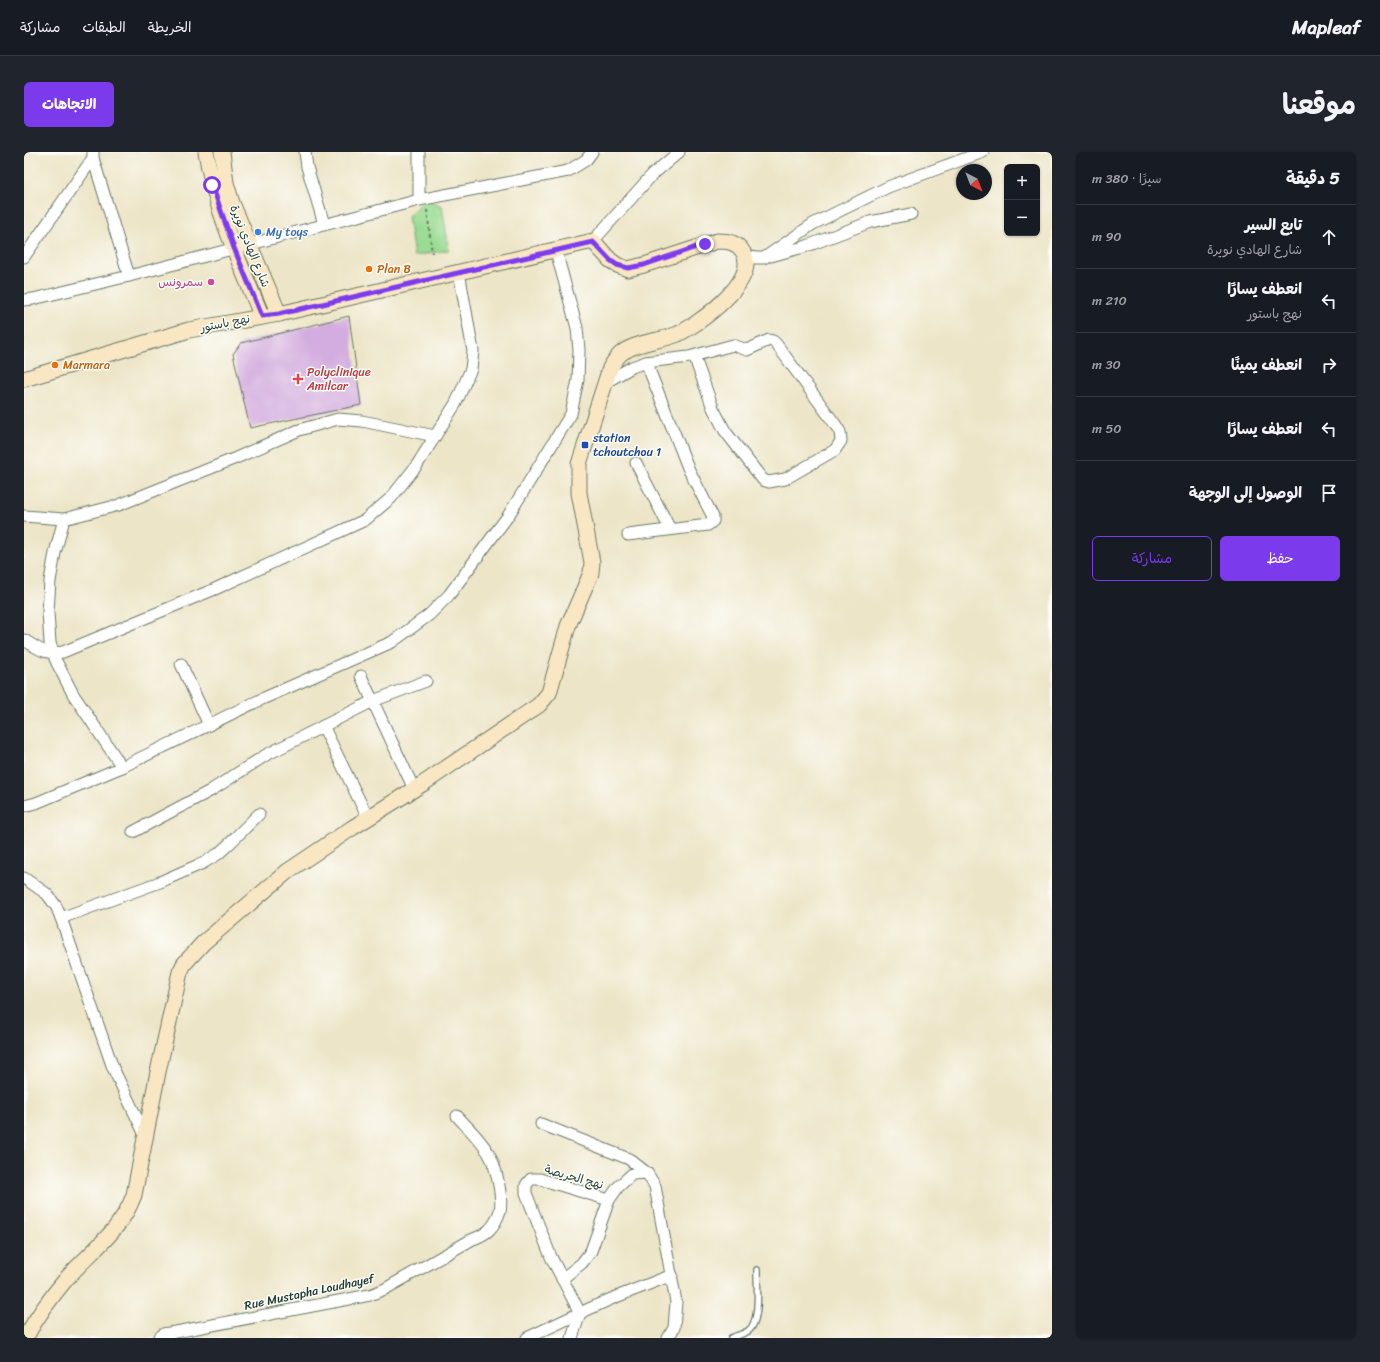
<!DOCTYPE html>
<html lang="ar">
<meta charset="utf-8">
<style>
body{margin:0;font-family:Sriracha,"Playpen Sans Arabic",sans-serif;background:#20242c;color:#f1f3f6;direction:rtl}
.controls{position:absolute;right:12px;top:12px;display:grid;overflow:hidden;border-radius:6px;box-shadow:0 1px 3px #0004}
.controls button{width:36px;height:36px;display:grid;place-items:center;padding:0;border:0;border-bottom:1px solid #363941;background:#171b24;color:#f1f3f6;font:20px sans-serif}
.compass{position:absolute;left:932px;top:12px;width:36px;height:36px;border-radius:50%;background:#171b24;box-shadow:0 1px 3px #0004;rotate:138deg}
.stop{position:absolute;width:12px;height:12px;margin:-9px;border:3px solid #7c3aed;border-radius:50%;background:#fff}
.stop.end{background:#7c3aed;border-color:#fff;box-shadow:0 1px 4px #0008}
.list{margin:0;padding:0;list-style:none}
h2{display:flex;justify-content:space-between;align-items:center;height:52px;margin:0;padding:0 16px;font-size:17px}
h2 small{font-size:13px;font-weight:400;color:#9ea1a6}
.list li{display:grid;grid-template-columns:26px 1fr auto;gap:12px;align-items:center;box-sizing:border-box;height:64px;padding:0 16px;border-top:1px solid #363941}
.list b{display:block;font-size:15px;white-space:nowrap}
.list p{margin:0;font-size:13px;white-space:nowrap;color:#9ea1a6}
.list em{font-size:13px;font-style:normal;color:#9ea1a6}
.actions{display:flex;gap:8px;padding:12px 16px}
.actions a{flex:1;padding:9px 0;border:1px solid #7c3aed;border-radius:6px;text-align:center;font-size:14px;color:#7c3aed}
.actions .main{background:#7c3aed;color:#fff}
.icon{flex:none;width:22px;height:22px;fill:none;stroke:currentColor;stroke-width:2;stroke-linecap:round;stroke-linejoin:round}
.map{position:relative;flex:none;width:1028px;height:1186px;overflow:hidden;direction:ltr;border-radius:6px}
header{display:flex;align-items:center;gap:24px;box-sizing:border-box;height:56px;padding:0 20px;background:#171b24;border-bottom:1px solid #363941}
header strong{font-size:19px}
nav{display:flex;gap:22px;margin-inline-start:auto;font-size:14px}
.intro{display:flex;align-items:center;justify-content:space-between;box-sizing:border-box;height:96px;padding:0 24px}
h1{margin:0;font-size:28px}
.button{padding:10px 18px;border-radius:6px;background:#7c3aed;color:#fff;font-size:14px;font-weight:700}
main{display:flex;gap:24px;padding:0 24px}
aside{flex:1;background:#171b24;border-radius:6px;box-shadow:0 1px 3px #0004}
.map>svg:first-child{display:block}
</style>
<header>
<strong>Mapleaf</strong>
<nav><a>الخريطة</a><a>الطبقات</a><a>مشاركة</a></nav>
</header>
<div class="intro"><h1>موقعنا</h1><a class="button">الاتجاهات</a></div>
<main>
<aside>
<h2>5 دقيقة<small>سيرًا · 380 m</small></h2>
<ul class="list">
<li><svg class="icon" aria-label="ahead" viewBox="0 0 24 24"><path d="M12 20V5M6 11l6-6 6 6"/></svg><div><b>تابع السير</b><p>شارع الهادي نويرة</p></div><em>90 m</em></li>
<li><svg class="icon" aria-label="left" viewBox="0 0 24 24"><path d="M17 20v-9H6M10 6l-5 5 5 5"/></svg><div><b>انعطف يسارًا</b><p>نهج باستور</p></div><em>210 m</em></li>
<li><svg class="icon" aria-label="right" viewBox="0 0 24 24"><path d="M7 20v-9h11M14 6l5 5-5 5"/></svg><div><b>انعطف يمينًا</b></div><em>30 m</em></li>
<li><svg class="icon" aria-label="left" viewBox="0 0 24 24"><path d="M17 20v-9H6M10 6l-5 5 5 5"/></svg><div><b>انعطف يسارًا</b></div><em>50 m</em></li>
<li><svg class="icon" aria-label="arrive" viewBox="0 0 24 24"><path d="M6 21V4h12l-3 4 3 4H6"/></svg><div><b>الوصول إلى الوجهة</b></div></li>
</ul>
<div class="actions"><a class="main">حفظ</a><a>مشاركة</a></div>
</aside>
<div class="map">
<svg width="1028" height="1186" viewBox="0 0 1028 1186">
<rect width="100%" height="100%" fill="#fdfcf7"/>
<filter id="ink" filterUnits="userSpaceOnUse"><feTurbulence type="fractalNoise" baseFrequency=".025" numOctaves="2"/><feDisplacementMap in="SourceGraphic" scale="8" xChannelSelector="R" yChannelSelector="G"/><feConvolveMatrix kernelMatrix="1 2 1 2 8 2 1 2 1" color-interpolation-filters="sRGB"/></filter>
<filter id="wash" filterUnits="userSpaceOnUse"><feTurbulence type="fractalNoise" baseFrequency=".012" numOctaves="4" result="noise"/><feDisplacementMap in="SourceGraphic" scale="16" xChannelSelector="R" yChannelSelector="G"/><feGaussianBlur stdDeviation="0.9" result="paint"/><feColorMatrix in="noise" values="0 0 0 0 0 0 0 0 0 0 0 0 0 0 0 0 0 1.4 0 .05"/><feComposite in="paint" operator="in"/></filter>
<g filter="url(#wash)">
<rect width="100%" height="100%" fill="#ede5c7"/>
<path fill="#9adc93" stroke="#5c8c64" d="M 402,47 L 418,54 L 425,98 L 390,104 L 384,64 Z"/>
<g id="blocks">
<path fill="#d3addf" d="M 325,164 L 337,253 L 226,276 L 209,202 L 217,191 Z"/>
</g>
</g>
<g filter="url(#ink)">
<use href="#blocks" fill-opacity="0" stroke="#677867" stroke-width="1"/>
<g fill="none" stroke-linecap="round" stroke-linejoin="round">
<defs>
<path id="lane" d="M 707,1186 C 712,1184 719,1182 724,1179 C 737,1170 733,1133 733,1118"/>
<g id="street">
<path d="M 69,0 L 69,6 L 105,124"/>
<path d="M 281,0 L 283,15 L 300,72"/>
<path d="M 395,48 L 395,0"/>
<path d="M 569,89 L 628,23 L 655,0"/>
<path d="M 721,104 L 732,106 L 740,106 L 789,72 L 864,35 L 959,0"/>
<path d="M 747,104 L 783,94 L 846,70 L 887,62"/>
<path d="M 0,105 L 69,6"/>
<path d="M 0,148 L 9,147 L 105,124 L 395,48 L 544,19 L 562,8 L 568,0"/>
<path d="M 582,230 L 608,215 L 622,210 L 665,205 L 709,193 L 723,198 L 745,188 L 749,189 L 753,193 L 811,272 L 816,280 L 817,289 L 811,298 L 761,327 L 745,330 L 739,328 L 701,279 L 689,256 L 670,204"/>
<path d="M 612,311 L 646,377"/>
<path d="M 0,364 L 40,367 L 95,353 L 212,306 L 275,278 L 314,267 L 338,269 L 411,284"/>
<path d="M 40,367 L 31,401 L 26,429 L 24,460 L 26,491 L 32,509 L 49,542 L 98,615"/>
<path d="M 604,383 L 684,373 L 689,369 L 689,365 L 665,318 L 622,210"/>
<path d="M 0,488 C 15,497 21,503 39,500 L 191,437 L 341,368 L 367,346 L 393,313 L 432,251 L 447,217 L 449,199 L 435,120"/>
<path d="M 157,512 L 185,573"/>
<path d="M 337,524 L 390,637"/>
<path d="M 299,574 L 344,666"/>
<path d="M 0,654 L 12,651 L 98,615 L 238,547 L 368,490 L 405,463 L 425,443 L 484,364 L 547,262 L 554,228 L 555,198 L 553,176 L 532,99"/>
<path d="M 109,680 L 186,639 L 242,603 L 349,549 L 402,529"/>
<path d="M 0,726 L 23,742 L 32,754 L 37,766 L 89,916 L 121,983"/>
<path d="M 37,766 L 136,730 L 179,711 L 194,702 L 205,692 L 235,662"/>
<path d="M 517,972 L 605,1007 L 623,1021"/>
<path d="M 538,1127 L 558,1111 L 567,1099 L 585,1048"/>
<path d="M 135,1186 L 139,1182 L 157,1179 L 346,1143 L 361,1137 L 447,1088 C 454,1085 461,1083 466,1077 C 470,1073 474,1065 476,1059 C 479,1045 472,1014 465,1002 C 457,988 444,976 433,964"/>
<path d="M 503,1186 L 556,1161 L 527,1105 L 502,1041 L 502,1033 L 507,1027 L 516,1027 L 585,1048 L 594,1035 L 608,1022 L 623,1021 L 631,1034 L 652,1150 L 650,1176 L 644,1186"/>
<path d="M 548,1186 L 556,1161 L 587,1147 L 648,1123"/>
</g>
<g id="secondary">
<path d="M 182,0 C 191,58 216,111 238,165"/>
<path d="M 198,0 L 202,31 L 208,51 L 255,162"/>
<path d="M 0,227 L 165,178 L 255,162 L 569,89 L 586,108 L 593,113 L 604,117 L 620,113 L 693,89 C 704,89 713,90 719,100 C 736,128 675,172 654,182 C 637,189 613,190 599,200 C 593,204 590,210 586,216 L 555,312 L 555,341 L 568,410 L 567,421 L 544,474 L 525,541 L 515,553 L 400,631 L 328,676 L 264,719 L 179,791 L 160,812 L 156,820 L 134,920 L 110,1043 C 97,1079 68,1098 43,1126 C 27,1145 13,1165 1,1186"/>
</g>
</defs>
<use href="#lane" stroke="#677867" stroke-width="8"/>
<use href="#street" stroke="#677867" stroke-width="13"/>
<use href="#secondary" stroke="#677867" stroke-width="17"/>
<path stroke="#677867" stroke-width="2" stroke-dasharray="3 3" stroke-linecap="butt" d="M 403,58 L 408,101"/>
<use href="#lane" stroke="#fff" stroke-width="5.5"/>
<use href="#street" stroke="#fff" stroke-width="11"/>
<use href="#secondary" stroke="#f9e7c3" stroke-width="15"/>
</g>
</g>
<g fill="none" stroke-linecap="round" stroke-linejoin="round" filter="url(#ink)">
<path stroke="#7c3aed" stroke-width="5" d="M 188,33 L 210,96 L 238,164 L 255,162 L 569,90 L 586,108 L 593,113 L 604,116 L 620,113 L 681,92"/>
</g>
<circle fill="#3f7fe0" stroke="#fdfcf7" stroke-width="1.5" cx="234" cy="80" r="4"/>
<g fill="#e8710a" stroke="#fdfcf7" stroke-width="1.5">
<circle cx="345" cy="117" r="4"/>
<circle cx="31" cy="213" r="4"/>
</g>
<circle fill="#d1479c" stroke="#fdfcf7" stroke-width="1.5" cx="187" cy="130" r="4"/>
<path fill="#e0444e" stroke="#fdfcf7" stroke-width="1.5" d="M272 221h4v4h4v4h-4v4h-4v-4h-4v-4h4z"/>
<rect fill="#1a4fb4" stroke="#fdfcf7" stroke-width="1.5" x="557" y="289" width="8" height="8" rx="2"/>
<g text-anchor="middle" stroke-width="3" stroke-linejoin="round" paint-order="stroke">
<g font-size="12" fill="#366cbe" stroke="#fdfcf7" text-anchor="start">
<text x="242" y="84">My toys</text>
</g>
<g font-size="12" fill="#1f3d34" stroke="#fdfcf7">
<text transform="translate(226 94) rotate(68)" y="4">شارع الهادي نويرة</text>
<text transform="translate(201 171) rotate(-11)" y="4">نهج باستور</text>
<text transform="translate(550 1025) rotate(16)" y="4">نهج الجريصة</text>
<text transform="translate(285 1140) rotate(-12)" y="4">Rue Mustapha Loudhayef</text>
</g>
<g font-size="12" fill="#c56008" stroke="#fdfcf7" text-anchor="start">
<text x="353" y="121">Plan B</text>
<text x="39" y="217">Marmara</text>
</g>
<g font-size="12" fill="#b23c85" stroke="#fdfcf7" text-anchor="end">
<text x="179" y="134">سمرونس</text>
</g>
<g font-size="12" fill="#be3a42" stroke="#fdfcf7" text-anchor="start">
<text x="283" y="224">Polyclinique<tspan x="283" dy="14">Amilcar</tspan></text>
</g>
<g font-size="12" fill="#164399" stroke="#fdfcf7" text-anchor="start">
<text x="569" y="290">station<tspan x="569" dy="14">tchoutchou 1</tspan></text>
</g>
</g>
</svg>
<div class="controls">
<button>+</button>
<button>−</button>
</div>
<svg class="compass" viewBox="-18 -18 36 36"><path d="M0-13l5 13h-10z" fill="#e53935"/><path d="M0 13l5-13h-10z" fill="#9ea1a6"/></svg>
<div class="stop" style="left:188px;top:33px"></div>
<div class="stop end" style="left:681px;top:92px"></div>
</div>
</main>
